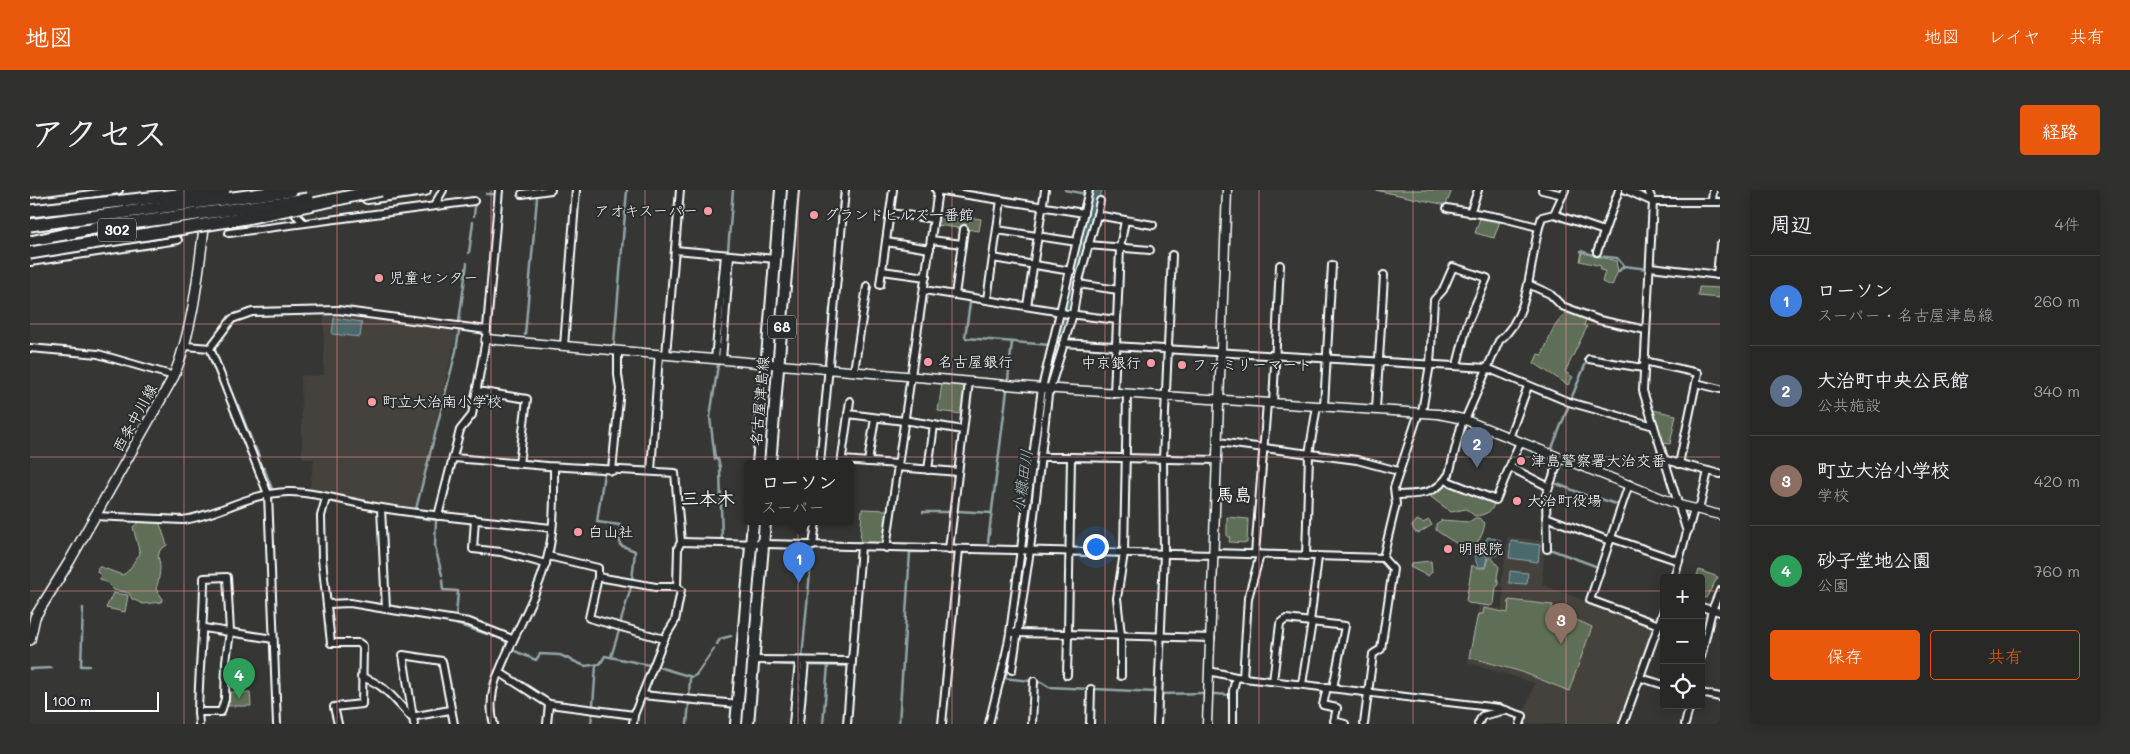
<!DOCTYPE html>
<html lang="ja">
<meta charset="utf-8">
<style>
body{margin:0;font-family:Mali,"Klee One",sans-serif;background:#30312f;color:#f1f3f6}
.controls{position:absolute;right:15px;bottom:15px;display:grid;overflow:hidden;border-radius:5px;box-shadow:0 2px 12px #0003}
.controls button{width:45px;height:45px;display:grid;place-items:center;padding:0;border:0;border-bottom:1px solid #444544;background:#282927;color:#f1f3f6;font:25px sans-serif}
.scale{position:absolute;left:15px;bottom:12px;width:114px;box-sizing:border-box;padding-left:5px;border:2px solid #fff;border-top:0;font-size:14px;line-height:18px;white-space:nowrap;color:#fff;-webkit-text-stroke:4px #2a2d2e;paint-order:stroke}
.you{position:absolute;left:1065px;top:356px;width:18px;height:18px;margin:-12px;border:4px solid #fff;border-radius:50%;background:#1a73e8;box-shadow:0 0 0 8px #1a73e833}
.badge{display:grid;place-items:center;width:32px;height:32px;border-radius:50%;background:#ea580c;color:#fff;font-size:16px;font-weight:700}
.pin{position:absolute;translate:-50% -41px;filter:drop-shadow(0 1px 2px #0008)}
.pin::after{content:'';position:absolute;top:26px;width:18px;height:15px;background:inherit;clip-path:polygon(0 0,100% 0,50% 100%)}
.popup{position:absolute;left:714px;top:270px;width:110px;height:65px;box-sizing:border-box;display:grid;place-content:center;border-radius:5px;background:#282927;filter:drop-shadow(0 1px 4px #0005);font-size:16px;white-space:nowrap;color:#a5a6a7}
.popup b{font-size:19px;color:#f1f3f6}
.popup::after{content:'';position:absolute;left:50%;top:100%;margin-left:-10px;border:10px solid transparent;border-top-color:#282927}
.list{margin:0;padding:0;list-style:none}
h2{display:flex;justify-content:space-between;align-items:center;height:65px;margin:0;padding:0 20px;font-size:21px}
h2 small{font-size:16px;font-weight:400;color:#a5a6a7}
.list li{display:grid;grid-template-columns:32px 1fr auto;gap:15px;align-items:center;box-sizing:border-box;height:90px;padding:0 20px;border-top:1px solid #444544}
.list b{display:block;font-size:19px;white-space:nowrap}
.list p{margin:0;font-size:16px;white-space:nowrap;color:#a5a6a7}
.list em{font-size:16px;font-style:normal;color:#a5a6a7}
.actions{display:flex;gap:10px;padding:15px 20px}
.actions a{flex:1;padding:11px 0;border:1px solid #ea580c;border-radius:5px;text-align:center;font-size:18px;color:#ea580c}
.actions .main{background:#ea580c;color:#fff}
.icon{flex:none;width:28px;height:28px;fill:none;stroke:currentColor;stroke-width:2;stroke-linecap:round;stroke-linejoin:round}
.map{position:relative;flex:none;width:1690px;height:534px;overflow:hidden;border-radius:5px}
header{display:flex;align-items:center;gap:30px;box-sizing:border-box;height:70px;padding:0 25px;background:#ea580c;color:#fff}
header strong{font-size:24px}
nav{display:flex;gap:28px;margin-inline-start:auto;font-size:18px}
.intro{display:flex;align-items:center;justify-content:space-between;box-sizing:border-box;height:120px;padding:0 30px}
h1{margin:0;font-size:35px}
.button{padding:12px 22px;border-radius:5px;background:#ea580c;color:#fff;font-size:18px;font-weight:700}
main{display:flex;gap:30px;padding:0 30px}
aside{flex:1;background:#282927;border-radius:5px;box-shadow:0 2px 12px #0003}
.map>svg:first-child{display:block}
</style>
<header>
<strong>地図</strong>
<nav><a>地図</a><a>レイヤ</a><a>共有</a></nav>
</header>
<div class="intro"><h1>アクセス</h1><a class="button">経路</a></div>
<main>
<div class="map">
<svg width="1690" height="534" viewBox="0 0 1690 534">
<rect width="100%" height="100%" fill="#363734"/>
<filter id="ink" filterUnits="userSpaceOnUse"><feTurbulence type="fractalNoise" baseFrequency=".02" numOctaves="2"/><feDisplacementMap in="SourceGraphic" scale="10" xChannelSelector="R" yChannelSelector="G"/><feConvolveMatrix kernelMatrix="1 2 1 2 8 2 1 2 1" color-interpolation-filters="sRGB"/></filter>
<g filter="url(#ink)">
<g fill="#44423c">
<path d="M 294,123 L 340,127 L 340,129 L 413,139 L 427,143 L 385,319 L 279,303 L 284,269 L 272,268 L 271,186 L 294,185 Z"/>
<path d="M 1478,347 L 1515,351 L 1512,395 L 1625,436 L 1591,534 L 1492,534 L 1494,523 L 1505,493 L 1438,473 L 1449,415 L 1472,419 L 1474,397 L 1471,396 Z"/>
</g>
<g fill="#5f6e56" stroke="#afb6aa">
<path d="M 1345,0 L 1422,0 L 1416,15 Z"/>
<path d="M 909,23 L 951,29 L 949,41 L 907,35 Z"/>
<path d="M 1450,28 L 1470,31 L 1464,48 L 1445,43 Z"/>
<path d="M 1552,62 L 1586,71 L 1588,81 L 1582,96 L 1572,92 L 1575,81 L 1570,80 L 1571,76 L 1550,71 Z"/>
<path d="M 1669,97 L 1690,98 L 1690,108 L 1668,106 Z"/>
<path d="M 1536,122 L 1557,128 L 1554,135 L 1557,137 L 1535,182 L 1543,187 L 1538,195 L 1504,173 L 1508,164 L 1512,165 L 1524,137 Z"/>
<path d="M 912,194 L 934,196 L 935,198 L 931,224 L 908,221 Z"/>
<path d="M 1623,220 L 1646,225 L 1640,254 L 1632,253 Z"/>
<path d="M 1417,293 L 1464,313 C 1463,322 1454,325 1445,326 L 1436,319 L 1421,322 L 1401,307 L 1402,304 Z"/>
<path d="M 832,319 L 859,320 L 854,352 L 851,354 L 830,354 Z"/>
<path d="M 1197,327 L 1218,329 L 1217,353 L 1199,352 L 1200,347 L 1197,347 Z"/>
<path d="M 1445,328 L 1449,328 L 1455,333 C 1453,345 1449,352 1440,360 C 1433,358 1412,345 1406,340 L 1406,334 L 1412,330 L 1439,332 Z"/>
<path d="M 1387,330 L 1393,333 L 1399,330 L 1402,335 L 1389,343 L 1385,342 L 1382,336 Z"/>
<path d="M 110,331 L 129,331 L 137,355 L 130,360 L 128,367 C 132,375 129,390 126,399 L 133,409 L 131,412 L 113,414 L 102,409 L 99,403 L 84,400 L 77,393 L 70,389 L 71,385 L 67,382 L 68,377 L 71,377 L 92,385 C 101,382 103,370 110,364 L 103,337 Z"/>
<path d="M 1458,368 L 1462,368 L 1469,377 L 1467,387 L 1469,395 L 1466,397 L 1464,414 L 1460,416 L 1438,413 L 1436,411 L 1442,375 L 1447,378 L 1455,378 Z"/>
<path d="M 1401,371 L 1402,382 L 1398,386 L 1380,377 L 1381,373 Z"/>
<path d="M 1669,380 L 1688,387 L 1676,408 L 1671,407 L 1671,388 L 1666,388 Z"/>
<path d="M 83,403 L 98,405 L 95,422 L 76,418 Z"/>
<path d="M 1479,410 L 1523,415 L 1519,425 L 1540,432 L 1542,428 L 1562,437 L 1539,501 L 1492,482 L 1439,467 L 1448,424 L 1453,424 L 1454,418 L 1478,423 Z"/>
<path d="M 198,502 L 220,502 L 221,516 L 198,516 Z"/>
</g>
<g fill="#4a696c" stroke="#92a5a7">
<path d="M 1062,0 L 1072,0 L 1055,54 L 1039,126 L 1018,197 L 1015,196 L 1034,125 Z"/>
<path d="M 304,128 L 332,132 L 330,147 L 302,144 Z"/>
<path d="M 1458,347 L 1470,350 L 1470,361 L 1467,365 L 1457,366 L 1455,377 L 1448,377 L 1444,366 Z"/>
<path d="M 1481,351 L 1510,355 L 1508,372 L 1479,368 Z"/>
<path d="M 1480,381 L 1498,383 L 1497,394 L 1479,393 Z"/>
</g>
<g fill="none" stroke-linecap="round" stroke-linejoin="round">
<g stroke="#92a5a7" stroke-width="2.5">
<path d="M 1035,0 L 1056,4"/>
<path d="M 456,4 L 463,4"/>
<path d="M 444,26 L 445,16"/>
<path d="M 806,57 L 811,0"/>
<path d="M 698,61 L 703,0"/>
<path d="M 1551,61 L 1566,66 L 1587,68 L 1594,76"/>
<path d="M 439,63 L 443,32"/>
<path d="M 804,77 L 805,65"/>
<path d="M 1589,81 L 1594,76 L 1618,79"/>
<path d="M 1664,85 L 1690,88"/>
<path d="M 803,87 L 804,83"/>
<path d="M 802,100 L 803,92"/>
<path d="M 801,109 L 802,106"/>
<path d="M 940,113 L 935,147 L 936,148 L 1020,155"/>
<path d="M 429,131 L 437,73"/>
<path d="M 799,131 L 800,119"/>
<path d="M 495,145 L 507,8"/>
<path d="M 584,154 L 597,0"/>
<path d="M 585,167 L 587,196"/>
<path d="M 1431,171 L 1435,156"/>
<path d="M 795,174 L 798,141"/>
<path d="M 688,175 L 680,227 L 685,269 L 688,269 L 690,277 L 692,351"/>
<path d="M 978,190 L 982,152"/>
<path d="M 793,205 L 795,184"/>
<path d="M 1530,205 L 1541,209 L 1556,173"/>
<path d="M 208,215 L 222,251"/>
<path d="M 225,257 L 229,266"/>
<path d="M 1522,258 L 1539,215"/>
<path d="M 578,277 L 583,244"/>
<path d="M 234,278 L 242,299"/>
<path d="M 574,283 L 567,332 L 590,335 L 590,355 L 605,361 L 602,391"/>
<path d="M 1527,294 L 1568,310 L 1568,308 L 1589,315"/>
<path d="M 386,319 L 426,161 L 429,141"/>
<path d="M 928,321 L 962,323"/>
<path d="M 893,322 L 920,322"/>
<path d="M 384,327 L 406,330 L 405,356 L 412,385"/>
<path d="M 958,352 L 977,200"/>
<path d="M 1522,360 L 1568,377"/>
<path d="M 910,363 L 925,363"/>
<path d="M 933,363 L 942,363"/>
<path d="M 952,363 L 971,363"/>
<path d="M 978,363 L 989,363"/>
<path d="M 412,390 L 413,400 L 428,401 L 426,426"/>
<path d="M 53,418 L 51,476 L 59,476"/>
<path d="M 426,434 L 457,444"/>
<path d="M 590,434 L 602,394"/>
<path d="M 461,445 L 464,447"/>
<path d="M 469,448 L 476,451 L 476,457"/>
<path d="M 687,454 L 690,449 L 701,446"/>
<path d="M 480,459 L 506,470 L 510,464 L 530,465 L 555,476 L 570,474 L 575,466 L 619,475"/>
<path d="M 581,467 L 590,437"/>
<path d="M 772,468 L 782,361"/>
<path d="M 737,474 L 765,475"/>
<path d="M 778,475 L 820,476"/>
<path d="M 625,476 L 662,487 L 666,485 L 684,459"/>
<path d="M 0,479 L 22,478"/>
<path d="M 973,488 L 1001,491"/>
<path d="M 973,489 L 978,481 L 995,369 L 1015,201"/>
<path d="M 1006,493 L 1011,492 L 1019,497 L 1060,499"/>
<path d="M 1065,499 L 1125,502"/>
<path d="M 1131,504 L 1173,503"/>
<path d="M 1184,504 L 1201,505"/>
<path d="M 659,507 L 660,487"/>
<path d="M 563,515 L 566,476"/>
<path d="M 561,534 L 562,524"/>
<path d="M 657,534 L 659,513"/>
<path d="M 793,534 L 798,475"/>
<path d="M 869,534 L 880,362 L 894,362"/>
<path d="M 962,534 L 968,511"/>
</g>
<defs>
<g id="minor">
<path d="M 906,0 L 1054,23"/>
<path d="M 1512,0 L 1533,5"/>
<path d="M 1596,0 L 1623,12 L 1690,12"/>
<path d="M 1618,0 L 1623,12 L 1613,201 L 1657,342 L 1644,388"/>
<path d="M 492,4 L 521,0"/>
<path d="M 40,7 L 89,0"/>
<path d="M 1682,11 L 1683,0"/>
<path d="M 0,12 L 39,7 L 52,13"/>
<path d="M 404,16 L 413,0"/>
<path d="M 259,18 L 274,33"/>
<path d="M 1417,18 L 1473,28 L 1508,37"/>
<path d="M 860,23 L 904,29"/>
<path d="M 1440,23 L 1448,0"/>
<path d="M 1524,24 L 1574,41"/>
<path d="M 1067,25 L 1070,11"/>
<path d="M 967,40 L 1047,52"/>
<path d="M 199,43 L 444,11"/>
<path d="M 901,50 L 932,54"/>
<path d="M 856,52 L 900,59"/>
<path d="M 1058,55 L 1120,60"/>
<path d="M 645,60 L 746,69"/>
<path d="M 1567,62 L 1589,0"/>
<path d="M 963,68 L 1041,81"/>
<path d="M 0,72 L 148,50"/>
<path d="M 1620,77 L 1690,85"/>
<path d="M 852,81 L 896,87"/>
<path d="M 1687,85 L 1690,55"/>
<path d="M 1048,94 L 1088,100"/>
<path d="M 1498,94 L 1520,104 L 1532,116 L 1569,130 L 1616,140"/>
<path d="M 850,95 L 863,0"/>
<path d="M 894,100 L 1032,122"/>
<path d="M 925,105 L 934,39"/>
<path d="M 957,110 L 971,10"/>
<path d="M 997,116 L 1015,0"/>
<path d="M 1031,123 L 1087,130"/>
<path d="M 1033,153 L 1457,178 L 1539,212 L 1624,236"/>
<path d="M 156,156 L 180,158"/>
<path d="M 534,156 L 546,0"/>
<path d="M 0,158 L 68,164 L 144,186"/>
<path d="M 180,158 L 238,304 L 247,534"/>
<path d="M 180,158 L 202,129 L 222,122 L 308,120 L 457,140"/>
<path d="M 636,165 L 650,0"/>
<path d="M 685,169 L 695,65"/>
<path d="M 1559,169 L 1613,178"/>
<path d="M 692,170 L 700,65"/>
<path d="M 1614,171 L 1668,183 L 1666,193"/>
<path d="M 824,181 L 837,96"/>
<path d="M 447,201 L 497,209 L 489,274"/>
<path d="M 1084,204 L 1090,58 L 1095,30 L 1123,35"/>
<path d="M 1243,213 L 1250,75"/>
<path d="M 1294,216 L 1302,75"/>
<path d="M 1346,219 L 1354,85"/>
<path d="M 1392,222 L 1400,174 L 1404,110 L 1413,100 L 1423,77 L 1457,88 L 1438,132 L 1427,175"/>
<path d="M 818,224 L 874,231"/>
<path d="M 874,230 L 933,240"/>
<path d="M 1435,230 L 1469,151 C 1504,122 1498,67 1512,27 L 1524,24 L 1535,0"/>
<path d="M 1479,248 L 1498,196"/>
<path d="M 1188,252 L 1327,270 L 1368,281"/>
<path d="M 1011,267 L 1041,267"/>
<path d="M 424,268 L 517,276 L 645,283 L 651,352 L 648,358 L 647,397 L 651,400 L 645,431 L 634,449 L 604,525 L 603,534"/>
<path d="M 812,270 L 868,274"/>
<path d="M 1636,270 L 1678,281"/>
<path d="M 838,272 L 845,228"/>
<path d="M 790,274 L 815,0"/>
<path d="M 811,274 L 820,211"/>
<path d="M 1649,274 L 1666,193 L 1690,199"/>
<path d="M 524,277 C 524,306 525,340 517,369 C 506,409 484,444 469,482 L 519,514 L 604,525"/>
<path d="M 867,277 L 928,282"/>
<path d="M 1480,277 L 1519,297"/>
<path d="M 898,280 L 904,235"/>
<path d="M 582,281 L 590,199 L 588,185 L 588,161"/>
<path d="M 621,281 L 629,164"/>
<path d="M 1415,290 L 1466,310 L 1490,252"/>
<path d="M 1599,294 L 1560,410 L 1629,435"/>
<path d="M 1366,305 C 1389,304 1405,306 1419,284 L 1433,229"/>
<path d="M 296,308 L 291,326 L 292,369 L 301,453 L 329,453 L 333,456 L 332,514 L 304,517 L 308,534"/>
<path d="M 351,318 L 356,419 L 439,432 L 482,449"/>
<path d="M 1669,320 L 1678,281 L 1690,284"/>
<path d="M 64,326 L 153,330 C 189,325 218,303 258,302 C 283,301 325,314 352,318 C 408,327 465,331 521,338"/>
<path d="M 408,326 L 430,240 L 442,225 L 456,149 L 469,0"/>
<path d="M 1516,327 L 1580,351"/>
<path d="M 445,329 L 443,359 L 471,362 L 516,374"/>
<path d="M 1658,341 L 1664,319"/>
<path d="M 1581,348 L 1649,371"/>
<path d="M 651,352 L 1184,365"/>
<path d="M 783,356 L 786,332"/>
<path d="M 856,358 L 908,0"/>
<path d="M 919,359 L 939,192"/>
<path d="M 1517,359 L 1516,305 L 1530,268"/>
<path d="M 1184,363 L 1353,368 L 1366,314 L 1364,298 L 1389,222"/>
<path d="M 1225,364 L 1237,213"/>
<path d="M 518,366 L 568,378 L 568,387 L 559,428 L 634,449"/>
<path d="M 1276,366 L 1279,264 L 1287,216"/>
<path d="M 197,387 L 200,442 L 196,471 L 195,509 L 191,522 L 168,522 C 169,477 174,433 174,388 Z"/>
<path d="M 568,387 L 626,397 L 647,397"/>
<path d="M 298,414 L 320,413 L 356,419"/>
<path d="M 1671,417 L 1690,422"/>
<path d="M 1280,432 L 1288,367"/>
<path d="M 174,438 L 243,449"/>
<path d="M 984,443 L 1038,444 L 1037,485"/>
<path d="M 1181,448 L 1038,444 L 1041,267 L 1187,270"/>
<path d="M 1671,467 L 1682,420 L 1690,401"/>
<path d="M 723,470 L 822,471"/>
<path d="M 982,480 L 1000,360 L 1018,205 L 1043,124 L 1048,94 L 1067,25 L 1095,30"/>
<path d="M 1179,481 L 1206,487 L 1469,518 L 1493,526 L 1490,534"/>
<path d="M 1091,486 L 1091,445 L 1087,408 L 1094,363 L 1097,204"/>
<path d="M 331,487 C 354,493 365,510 381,527 L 420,520"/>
<path d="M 1213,488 L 1218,408 L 1230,365"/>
<path d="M 1611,488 L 1634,495"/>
<path d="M 1243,491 L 1250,434 L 1256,429 L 1315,436 L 1303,498"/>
<path d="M 1272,494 L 1282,432"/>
<path d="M 1297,497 L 1293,515 L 1307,518 L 1304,531 L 1315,534"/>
<path d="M 1671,503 L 1690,507"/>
<path d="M 612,505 L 707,514"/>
<path d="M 168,522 L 169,534"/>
<path d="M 384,534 L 373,465 L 412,471 L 424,534"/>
<path d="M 464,534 C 459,519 462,496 469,482"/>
<path d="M 517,534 L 519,514"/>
<path d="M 763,534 L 769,471"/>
<path d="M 769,534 L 775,471"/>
<path d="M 817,534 L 831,357"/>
<path d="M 912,534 L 929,359"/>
<path d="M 959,534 C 966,503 975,474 980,443 L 1012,198 L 1059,0"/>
<path d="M 1002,534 L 1004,491"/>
<path d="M 1060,534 L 1061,499"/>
<path d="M 1127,534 L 1134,364 L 1133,269 L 1142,65"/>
<path d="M 1203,534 L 1203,501 L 1206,487"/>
<path d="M 1334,534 L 1343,464 L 1351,459 L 1363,379 L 1353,368"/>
<path d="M 1448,534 L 1452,526 L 1476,520"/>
<path d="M 1593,534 L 1634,420"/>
<path d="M 1655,534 L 1660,515"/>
</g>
<g id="tertiary">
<path d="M 456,149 L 1012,198 L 1408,224 L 1433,229 L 1649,315 L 1690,325"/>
<path d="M 1177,534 L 1197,0"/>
</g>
<path id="secondary" d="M 0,450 L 5,427 L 39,372 L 144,186 C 164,135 168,84 175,30"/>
<g id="primary">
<path d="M 728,274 L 751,0"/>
<path d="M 740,274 L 763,0"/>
<path d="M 706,534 L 723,332"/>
<path d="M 718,534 L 735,332"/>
</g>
<g id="trunk">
<path d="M 187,4 L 214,0"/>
<path d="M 337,8 L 395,0"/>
<path d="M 0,28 L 86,17"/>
<path d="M 101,39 L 184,28"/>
</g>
<path id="motorway" d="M 0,52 L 64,38"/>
</defs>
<use href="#minor" stroke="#fff" stroke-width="10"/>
<use href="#tertiary" stroke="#fff" stroke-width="11"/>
<use href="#secondary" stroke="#fff" stroke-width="12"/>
<use href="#primary" stroke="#fff" stroke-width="14"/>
<use href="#trunk" stroke="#fff" stroke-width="14"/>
<use href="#motorway" stroke="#fff" stroke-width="15"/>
<use href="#minor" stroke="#2a2d2e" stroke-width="6"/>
<use href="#tertiary" stroke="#2a2d2e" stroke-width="8"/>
<use href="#secondary" stroke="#2a2d2e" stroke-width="9"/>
<use href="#primary" stroke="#2a2d2e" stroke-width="10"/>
<use href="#trunk" stroke="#2a2d2e" stroke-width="10"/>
<use href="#motorway" stroke="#2a2d2e" stroke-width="11"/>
<defs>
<g id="motorway-bridge">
<path d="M 0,21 L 194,0"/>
<path d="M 0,35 L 262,0"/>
<path d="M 64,38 L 278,9"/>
<path d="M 0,63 L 216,28 L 351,0"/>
</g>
</defs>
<use href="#motorway-bridge" stroke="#fff" stroke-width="15" stroke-linecap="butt"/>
<use href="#motorway-bridge" stroke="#2a2d2e" stroke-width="11"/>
</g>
</g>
<path fill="none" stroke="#ff9aa2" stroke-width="1" stroke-opacity="0.55" d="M 154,0 L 154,534M 307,0 L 307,534M 461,0 L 461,534M 615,0 L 615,534M 768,0 L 768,534M 922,0 L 922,534M 1075,0 L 1075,534M 1229,0 L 1229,534M 1383,0 L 1383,534M 1536,0 L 1536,534M 0,134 L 1690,134M 0,267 L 1690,267M 0,401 L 1634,401M 1671,401 L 1690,401"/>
<g fill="#ff9aa2" stroke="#2a2d2e" stroke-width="2">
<circle cx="678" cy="21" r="5"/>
<circle cx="784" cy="25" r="5"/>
<circle cx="349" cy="88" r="5"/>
<circle cx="898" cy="172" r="5"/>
<circle cx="1121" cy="173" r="5"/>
<circle cx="1152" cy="175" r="5"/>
<circle cx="342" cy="212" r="5"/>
<circle cx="1491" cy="271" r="5"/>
<circle cx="1487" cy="311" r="5"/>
<circle cx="548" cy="342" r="5"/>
<circle cx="1418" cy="359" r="5"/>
</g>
<g text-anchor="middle" stroke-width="4" stroke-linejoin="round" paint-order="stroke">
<g fill="#2a2d2e" stroke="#bfc0c0" stroke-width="1">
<rect x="68" y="28.5" width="38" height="23" rx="4"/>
<rect x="738" y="125.5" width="28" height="23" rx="4"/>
</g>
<g font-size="14" font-weight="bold" fill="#fff">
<text x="87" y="45">302</text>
<text x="752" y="142">68</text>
</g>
<g font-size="15" fill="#fff" stroke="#2a2d2e" text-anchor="start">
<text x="668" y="26" text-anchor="end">アオキスーパー</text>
<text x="794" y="30">グランドヒルズ一番館</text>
<text x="359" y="93">児童センター</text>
<text x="908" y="177">名古屋銀行</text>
<text x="1111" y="178" text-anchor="end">中京銀行</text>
<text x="1162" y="180">ファミリーマート</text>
<text x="352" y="217">町立大治南小学校</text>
<text x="1501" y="276">津島警察署大治交番</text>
<text x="1497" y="316">大治町役場</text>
<text x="558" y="347">白山社</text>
<text x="1428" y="364">明眼院</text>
</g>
<g font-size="15" fill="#fff" stroke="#2a2d2e">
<text transform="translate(730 211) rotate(-85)" y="5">名古屋津島線</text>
<text transform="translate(105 228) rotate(-61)" y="5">西条中川線</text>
</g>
<g font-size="16" font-style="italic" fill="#aebcbd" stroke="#2a2d2e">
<text transform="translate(992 291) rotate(-82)" y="6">小糠田川</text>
</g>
<g font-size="18" font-weight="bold" fill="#fff" stroke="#2a2d2e">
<text x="1204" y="311">馬島</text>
<text x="678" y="315">三本木</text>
</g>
</g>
</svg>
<div class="controls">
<button>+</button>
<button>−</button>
<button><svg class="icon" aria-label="locate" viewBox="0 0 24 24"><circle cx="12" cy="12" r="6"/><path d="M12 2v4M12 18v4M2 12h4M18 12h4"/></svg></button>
</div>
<div class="scale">100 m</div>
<div class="you"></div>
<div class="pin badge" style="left:769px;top:393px;background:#3f7fe0">1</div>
<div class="popup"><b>ローソン</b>スーパー</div>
<div class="pin badge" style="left:1447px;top:278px;background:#5c6f8a">2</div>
<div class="pin badge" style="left:1531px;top:454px;background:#8d6e63">3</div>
<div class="pin badge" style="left:209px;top:509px;background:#2e9e5b">4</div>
</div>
<aside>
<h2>周辺<small>4件</small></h2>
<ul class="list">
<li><span class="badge" style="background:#3f7fe0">1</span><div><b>ローソン</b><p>スーパー · 名古屋津島線</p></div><em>260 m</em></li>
<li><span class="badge" style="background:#5c6f8a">2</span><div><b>大治町中央公民館</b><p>公共施設</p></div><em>340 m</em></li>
<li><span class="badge" style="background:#8d6e63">3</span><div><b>町立大治小学校</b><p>学校</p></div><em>420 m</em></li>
<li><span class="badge" style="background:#2e9e5b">4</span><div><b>砂子堂地公園</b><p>公園</p></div><em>760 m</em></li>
</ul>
<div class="actions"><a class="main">保存</a><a>共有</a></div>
</aside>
</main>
